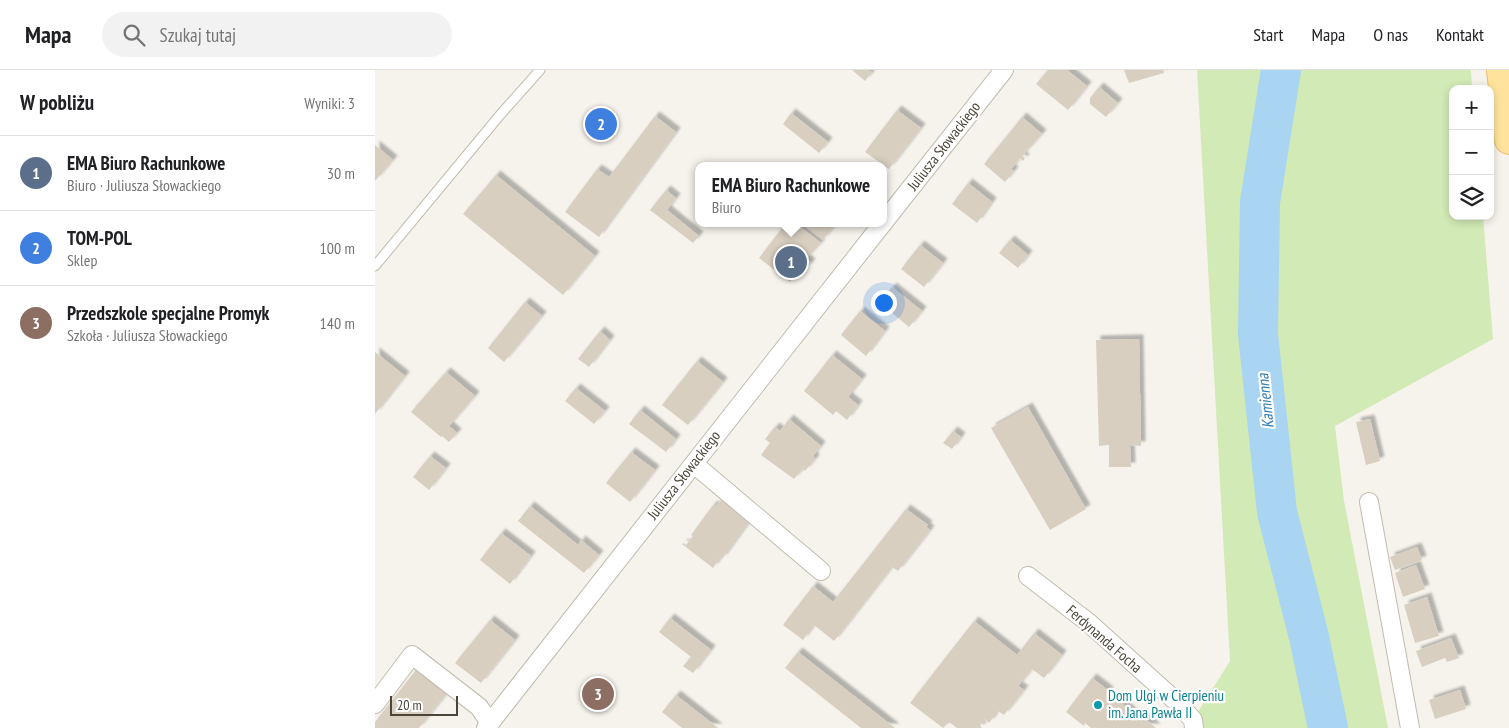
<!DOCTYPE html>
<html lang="pl">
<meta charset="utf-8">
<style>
body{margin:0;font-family:"PT Sans Narrow",sans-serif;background:#f2f2f2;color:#202124}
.controls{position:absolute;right:15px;top:15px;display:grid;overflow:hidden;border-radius:10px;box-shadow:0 2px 8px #0003}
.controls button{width:45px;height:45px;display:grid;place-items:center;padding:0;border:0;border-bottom:1px solid #e0e0e0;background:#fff;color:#202124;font:25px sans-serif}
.scale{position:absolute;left:15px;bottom:12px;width:68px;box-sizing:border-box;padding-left:5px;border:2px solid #4b4439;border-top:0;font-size:14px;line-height:18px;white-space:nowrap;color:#4b4439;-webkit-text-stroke:4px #fff;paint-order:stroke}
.you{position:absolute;left:508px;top:232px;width:18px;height:18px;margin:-12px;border:4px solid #fff;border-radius:50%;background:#1a73e8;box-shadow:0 0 0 8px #1a73e833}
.badge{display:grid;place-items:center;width:32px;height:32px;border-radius:50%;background:#0f766e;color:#fff;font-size:16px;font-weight:700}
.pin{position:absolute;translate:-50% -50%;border:2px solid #fff;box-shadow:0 1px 5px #0006}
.popup{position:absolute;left:320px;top:92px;width:192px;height:65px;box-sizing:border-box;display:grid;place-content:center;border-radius:10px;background:#fff;filter:drop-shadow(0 1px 4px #0005);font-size:16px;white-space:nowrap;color:#757577}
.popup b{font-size:19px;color:#202124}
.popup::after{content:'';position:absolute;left:50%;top:100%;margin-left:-10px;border:10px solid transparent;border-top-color:#fff}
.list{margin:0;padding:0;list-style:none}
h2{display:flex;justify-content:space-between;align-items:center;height:65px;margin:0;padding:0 20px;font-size:21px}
h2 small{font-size:16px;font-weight:400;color:#757577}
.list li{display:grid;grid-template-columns:32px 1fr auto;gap:15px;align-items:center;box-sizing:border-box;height:75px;padding:0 20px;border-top:1px solid #e0e0e0}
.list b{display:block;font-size:19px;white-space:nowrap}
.list p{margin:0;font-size:16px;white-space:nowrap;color:#757577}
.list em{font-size:16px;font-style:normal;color:#757577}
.icon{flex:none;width:28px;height:28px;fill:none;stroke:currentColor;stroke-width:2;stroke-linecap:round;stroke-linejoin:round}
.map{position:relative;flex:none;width:1134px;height:658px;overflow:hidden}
header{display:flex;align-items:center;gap:30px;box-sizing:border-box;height:70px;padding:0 25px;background:#fff;border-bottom:1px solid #e0e0e0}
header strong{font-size:24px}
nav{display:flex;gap:28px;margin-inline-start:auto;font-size:18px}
.search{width:350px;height:45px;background:#f2f2f2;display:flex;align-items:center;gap:12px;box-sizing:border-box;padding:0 18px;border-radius:28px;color:#757577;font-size:19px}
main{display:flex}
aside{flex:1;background:#fff}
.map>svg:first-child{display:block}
</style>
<header>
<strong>Mapa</strong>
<div class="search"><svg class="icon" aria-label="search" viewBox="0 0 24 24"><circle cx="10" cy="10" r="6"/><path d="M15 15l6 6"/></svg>Szukaj tutaj</div>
<nav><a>Start</a><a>Mapa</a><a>O nas</a><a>Kontakt</a></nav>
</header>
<main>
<aside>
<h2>W pobliżu<small>Wyniki: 3</small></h2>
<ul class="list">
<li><span class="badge" style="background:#5c6f8a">1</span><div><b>EMA Biuro Rachunkowe</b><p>Biuro · Juliusza Słowackiego</p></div><em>30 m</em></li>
<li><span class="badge" style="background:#3f7fe0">2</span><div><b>TOM-POL</b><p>Sklep</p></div><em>100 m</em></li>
<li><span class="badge" style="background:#8d6e63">3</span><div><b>Przedszkole specjalne Promyk</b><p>Szkoła · Juliusza Słowackiego</p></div><em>140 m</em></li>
</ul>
</aside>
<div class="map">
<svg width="1134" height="658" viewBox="0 0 1134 658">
<defs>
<filter id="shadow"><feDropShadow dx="4.5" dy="-4.5" stdDeviation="1" flood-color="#0004"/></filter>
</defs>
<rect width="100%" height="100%" fill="#f6f3ec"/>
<path fill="#d2eab5" d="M 822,0 L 1096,0 L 1097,19 L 1078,19 L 1078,146 L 1108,146 L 1118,269 L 960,356 L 969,431 L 1013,658 L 819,658 L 818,650 L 855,591 Z"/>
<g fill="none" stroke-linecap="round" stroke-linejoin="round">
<path stroke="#a9d4f2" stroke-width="40" d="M 906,0 L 885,132 L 883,264 L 902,442 L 934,567 L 953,658"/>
</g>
<g fill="#d8cfc1" filter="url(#shadow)">
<path d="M 477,0 L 493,0 L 497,2 L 490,11 Z"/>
<path d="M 673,0 L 692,0 L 712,16 L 693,40 L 661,14 Z"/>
<path d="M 749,0 L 788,0 L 789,3 L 754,13 Z"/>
<path d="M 724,17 L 743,33 L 731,47 L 715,34 L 715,28 Z"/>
<path d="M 522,40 L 546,58 L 514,99 L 490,82 Z"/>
<path d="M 416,43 L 453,72 L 444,83 L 408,54 Z"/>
<path d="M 280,46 L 301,62 L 224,167 L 190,142 L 222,99 L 234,107 Z"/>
<path d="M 647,47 L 667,64 L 647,86 L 650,88 L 648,91 L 645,88 L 636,99 L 639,101 L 630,112 L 609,94 Z"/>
<path d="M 0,75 L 18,90 L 0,111 Z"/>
<path d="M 121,105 L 220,186 L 188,225 L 88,144 Z"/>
<path d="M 593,113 L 617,132 L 602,153 L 577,134 Z"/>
<path d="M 291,120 L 301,128 L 292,140 L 324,166 L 318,173 L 275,140 Z"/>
<path d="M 411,153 L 420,153 L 446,173 L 431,189 L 436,193 L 432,198 L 427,194 L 415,212 L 384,188 Z"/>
<path d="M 426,153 L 461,153 L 448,170 Z"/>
<path d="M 635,170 L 653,185 L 643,198 L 624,183 Z"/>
<path d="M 545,175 L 568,193 L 549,217 L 526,199 Z"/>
<path d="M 517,217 L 547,241 L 534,257 L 505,233 Z"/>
<path d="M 150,232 L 167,246 L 129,292 L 113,278 Z"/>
<path d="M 485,241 L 510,261 L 491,286 L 466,265 Z"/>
<path d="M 225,261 L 235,270 L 214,297 L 203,289 Z"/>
<path d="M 764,269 L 766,376 L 755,375 L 756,397 L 734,397 L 734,375 L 724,376 L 721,270 Z"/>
<path d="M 0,282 L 30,306 L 0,344 Z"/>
<path d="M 457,285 L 487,309 L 473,327 L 483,335 L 472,350 L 461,341 L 458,345 L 429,321 Z"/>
<path d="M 322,291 L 348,312 L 313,355 L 287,335 Z"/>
<path d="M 71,302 L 100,326 L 74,356 L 82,363 L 74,372 L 67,366 L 66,367 L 36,342 Z"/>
<path d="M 201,318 L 230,341 L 219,354 L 190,331 Z"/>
<path d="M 653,337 L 711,439 L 675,460 L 616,358 Z"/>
<path d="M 265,340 L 301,369 L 291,382 L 254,354 Z"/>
<path d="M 414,349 L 446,376 L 438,386 L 440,389 L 430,401 L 428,399 L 419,409 L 386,385 L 395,373 L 390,369 L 400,357 L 405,361 Z"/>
<path d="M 995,349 L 1005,391 L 991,395 L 981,352 Z"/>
<path d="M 578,361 L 586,367 L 577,379 L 568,373 Z"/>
<path d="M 256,382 L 280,400 L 255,432 L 231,413 Z"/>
<path d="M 55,386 L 71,398 L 54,420 L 38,407 Z"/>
<path d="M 347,429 L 376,449 L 347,489 L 345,488 L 338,498 L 307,474 L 309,473 L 311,475 L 318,466 L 316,465 L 338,435 L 340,437 Z"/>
<path d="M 155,436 L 203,475 L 206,470 L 224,485 L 209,503 L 143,451 Z"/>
<path d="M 531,439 L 553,455 L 551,457 L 555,460 L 523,501 L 517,497 L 459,571 L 439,555 L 428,570 L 408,555 L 438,516 L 458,532 Z"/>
<path d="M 126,463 L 156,486 L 135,514 L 105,490 Z"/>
<path d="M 1042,477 L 1047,490 L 1020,500 L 1015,487 Z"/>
<path d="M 1041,495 L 1050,519 L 1028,527 L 1020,503 Z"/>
<path d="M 1052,527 L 1064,566 L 1040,573 L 1029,535 Z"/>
<path d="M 295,548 L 336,580 L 318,603 L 308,596 L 316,587 L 284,562 Z"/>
<path d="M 115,550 L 140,570 L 106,613 L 80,593 Z"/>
<path d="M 599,551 L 642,585 L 659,563 L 687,585 L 669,608 L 657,599 L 643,616 L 649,620 L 629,645 L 623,641 L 614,653 L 610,649 L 605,656 L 607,658 L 582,658 L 574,652 L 568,658 L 535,633 Z"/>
<path d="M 1076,568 L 1084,588 L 1072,592 L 1070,588 L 1047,597 L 1041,581 Z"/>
<path d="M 423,582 L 520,658 L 486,658 L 410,598 Z"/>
<path d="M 45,595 L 75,619 L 44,658 L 0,658 L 0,652 Z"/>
<path d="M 717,608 L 734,621 L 732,624 L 743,632 L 744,631 L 763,648 L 765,645 L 781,658 L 716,658 L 710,653 L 709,656 L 691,642 Z"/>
<path d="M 1085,620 L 1091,639 L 1060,649 L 1054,630 Z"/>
<path d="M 301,625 L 343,658 L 307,658 L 287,642 Z"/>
</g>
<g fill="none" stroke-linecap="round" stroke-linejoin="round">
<defs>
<path id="service" d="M 0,196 L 125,45 L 165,0"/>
<g id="minor">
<path d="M 508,153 L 629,0"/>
<path d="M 319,394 L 446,501"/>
<path d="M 994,432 L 1035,658"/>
<path d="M 653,506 L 714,553 L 804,634 L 818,650 L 819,658"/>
<path d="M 0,634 L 37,585 L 104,637 L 115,653"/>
<path d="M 111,658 L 508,153"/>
</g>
<path id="primary" d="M 1126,0 L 1134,70"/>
</defs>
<use href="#service" stroke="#c2bbae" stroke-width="11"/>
<use href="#minor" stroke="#c2bbae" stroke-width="20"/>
<use href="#primary" stroke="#e6c16a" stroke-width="30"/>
<use href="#service" stroke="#fff" stroke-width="9"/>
<use href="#minor" stroke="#fff" stroke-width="18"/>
<use href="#primary" stroke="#ffe39c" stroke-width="28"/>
</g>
<circle fill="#0f9aa8" stroke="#fff" stroke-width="2" cx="723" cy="635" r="5"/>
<g text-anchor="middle" stroke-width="4.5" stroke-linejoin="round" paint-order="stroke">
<g font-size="15" fill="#4b4439" stroke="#fff">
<text transform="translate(569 76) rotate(-52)" y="5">Juliusza Słowackiego</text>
<text transform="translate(309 405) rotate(-52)" y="5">Juliusza Słowackiego</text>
<text transform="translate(729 569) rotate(41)" y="5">Ferdynanda Focha</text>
</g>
<g font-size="15" fill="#0d838f" stroke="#fff" text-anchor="start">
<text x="733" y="631">Dom Ulgi w Cierpieniu<tspan x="733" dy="17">im. Jana Pawła II</tspan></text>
</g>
<g font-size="16" font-style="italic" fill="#2e7ab2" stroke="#fff">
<text transform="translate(890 331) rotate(-96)" y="6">Kamienna</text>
</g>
</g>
</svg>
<div class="controls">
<button>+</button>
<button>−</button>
<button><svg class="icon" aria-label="layers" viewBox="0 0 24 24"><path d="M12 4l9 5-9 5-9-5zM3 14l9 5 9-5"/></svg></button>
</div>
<div class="scale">20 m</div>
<div class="you"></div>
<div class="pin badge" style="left:416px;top:192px;background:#5c6f8a">1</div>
<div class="popup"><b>EMA Biuro Rachunkowe</b>Biuro</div>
<div class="pin badge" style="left:226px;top:54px;background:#3f7fe0">2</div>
<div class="pin badge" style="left:223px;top:624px;background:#8d6e63">3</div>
</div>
</main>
